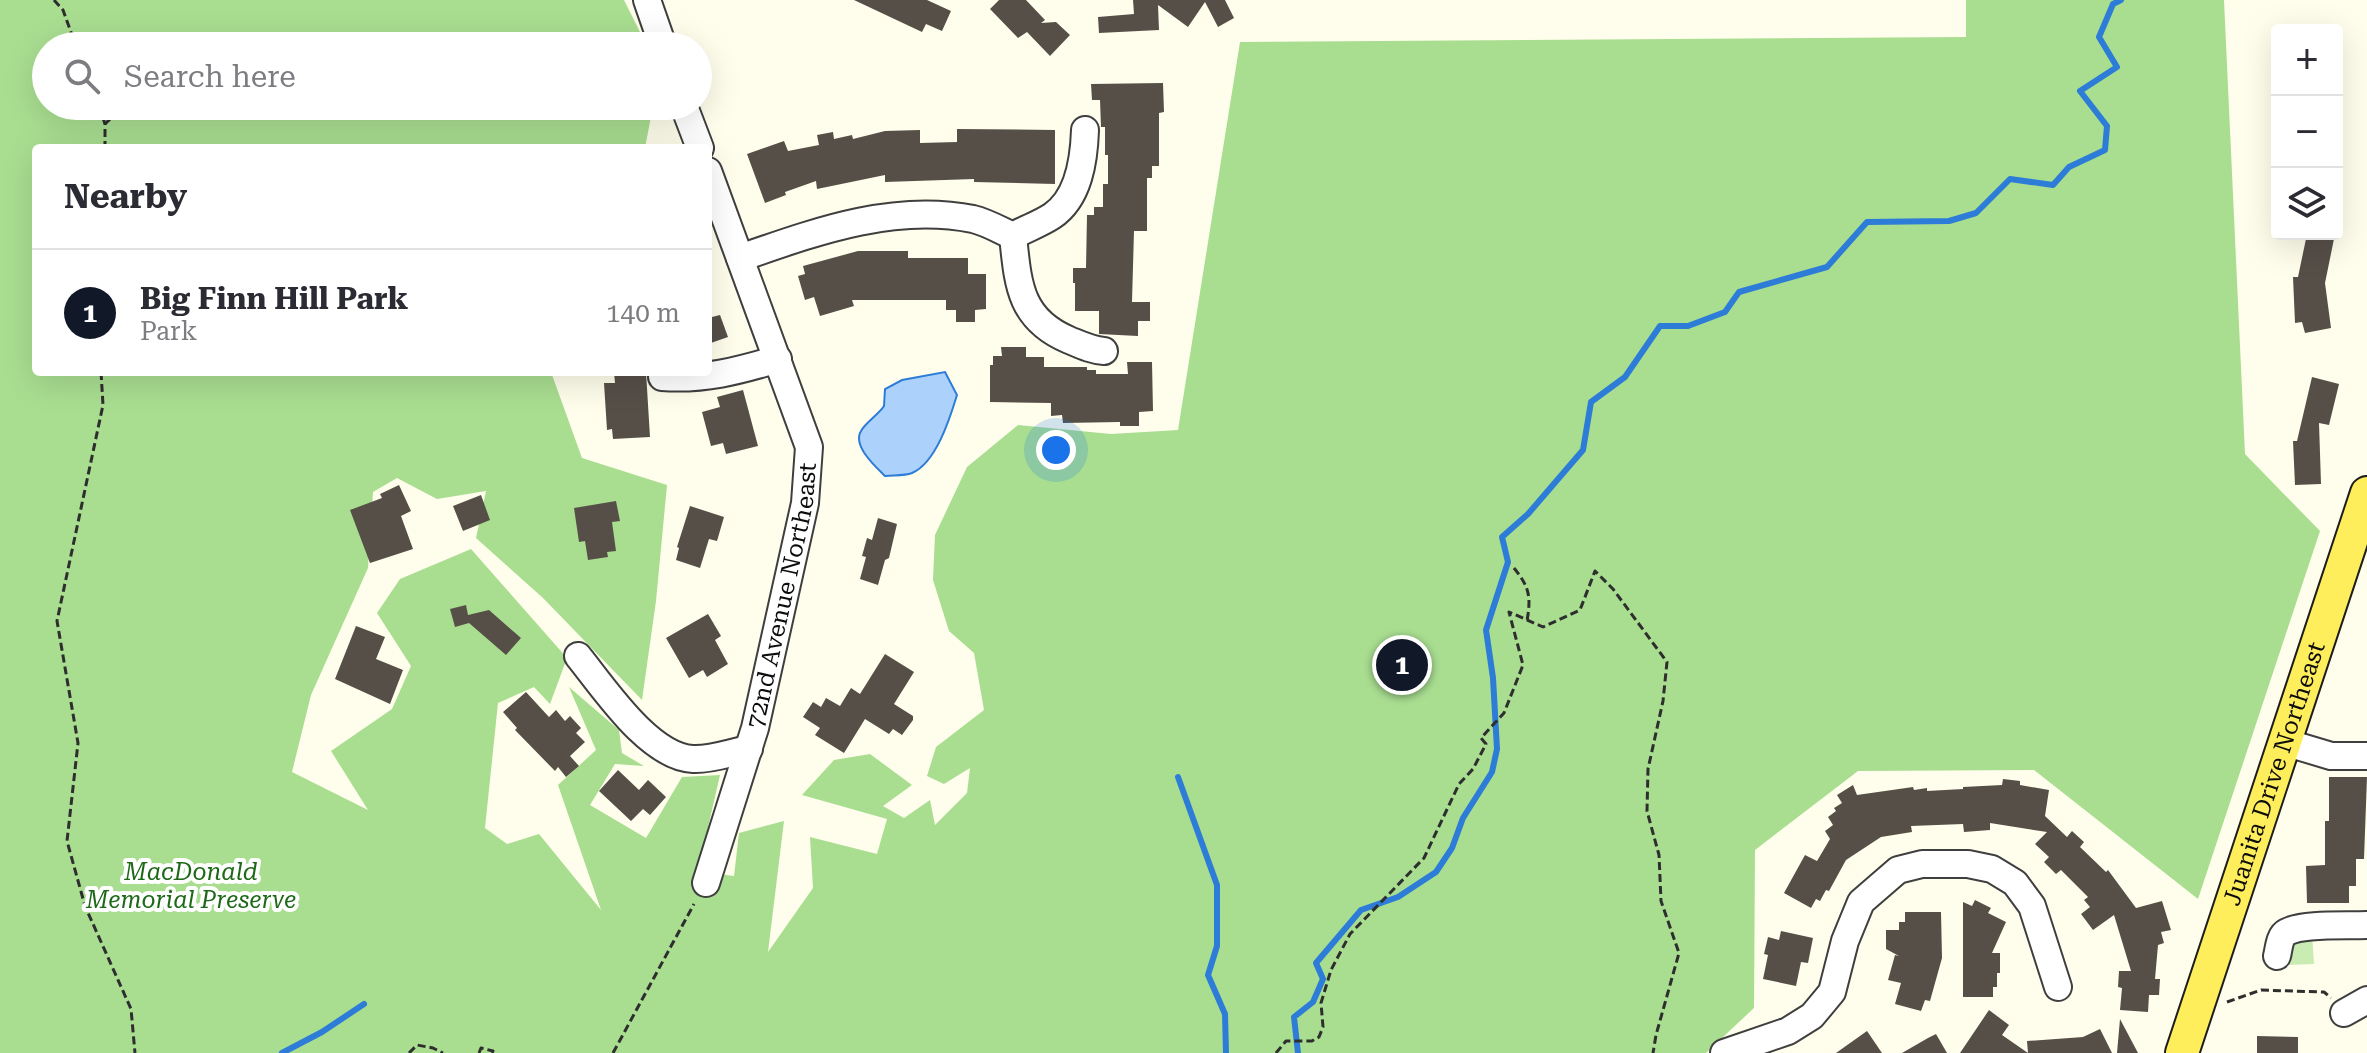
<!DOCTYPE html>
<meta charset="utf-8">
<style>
body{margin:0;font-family:"Roboto Serif",serif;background:#f2f2f3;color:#2b2b33}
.controls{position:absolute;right:24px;top:24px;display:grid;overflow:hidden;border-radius:8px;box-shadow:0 8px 32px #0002}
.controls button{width:72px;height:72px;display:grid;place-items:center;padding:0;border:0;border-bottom:2px solid #e1e1e2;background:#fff;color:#2b2b33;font:40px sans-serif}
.you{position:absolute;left:1056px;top:450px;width:28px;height:28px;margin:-20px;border:6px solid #fff;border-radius:50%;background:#1a73e8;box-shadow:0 0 0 12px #1a73e833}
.badge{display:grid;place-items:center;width:52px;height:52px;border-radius:50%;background:#111827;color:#fff;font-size:26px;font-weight:700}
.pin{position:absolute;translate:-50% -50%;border:4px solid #fff;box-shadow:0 2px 8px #0006}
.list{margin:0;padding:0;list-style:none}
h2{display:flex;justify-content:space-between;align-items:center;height:104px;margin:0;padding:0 32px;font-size:34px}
h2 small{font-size:26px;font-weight:400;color:#7c7c81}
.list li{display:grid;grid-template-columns:52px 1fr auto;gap:24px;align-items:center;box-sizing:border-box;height:128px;padding:0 32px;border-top:2px solid #e1e1e2}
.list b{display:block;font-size:30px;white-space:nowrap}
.list p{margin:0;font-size:26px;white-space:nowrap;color:#7c7c81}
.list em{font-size:26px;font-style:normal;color:#7c7c81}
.icon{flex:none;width:44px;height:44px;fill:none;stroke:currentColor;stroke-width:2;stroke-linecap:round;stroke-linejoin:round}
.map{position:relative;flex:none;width:2367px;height:1053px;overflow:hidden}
.search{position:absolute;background:#fff;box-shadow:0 8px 32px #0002;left:32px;top:32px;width:680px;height:88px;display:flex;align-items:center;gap:20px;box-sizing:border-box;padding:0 28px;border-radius:44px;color:#7c7c81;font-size:30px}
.panel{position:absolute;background:#fff;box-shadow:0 8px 32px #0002;left:32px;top:144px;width:680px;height:232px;border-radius:8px}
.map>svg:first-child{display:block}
</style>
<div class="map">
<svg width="2367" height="1053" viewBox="0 0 2367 1053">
<rect width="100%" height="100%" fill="#fffeec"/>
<path fill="#c8ecb2" d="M 2312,934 L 2314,964 L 2283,965 L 2287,942 Z"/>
<path fill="#a9de91" d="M 0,0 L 624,0 L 647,46 L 46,46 L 46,106 L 653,106 L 645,148 L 36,148 L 36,372 L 551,372 L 582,458 L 667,485 L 656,601 L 642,700 L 543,598 L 476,538 L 486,491 L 437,499 L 397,478 L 373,492 L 368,568 L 311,695 L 292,772 L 368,810 L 331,751 L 392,709 L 411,666 L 377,613 L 400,579 L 471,549 L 567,658 L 550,704 L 534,687 L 498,703 L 485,828 L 507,844 L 539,834 L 601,910 L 558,785 L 596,750 L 569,687 L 619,730 L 622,753 L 644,766 L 615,764 L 590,805 L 646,838 L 682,777 L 720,775 L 698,871 L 734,876 L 739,833 L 784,821 L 768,952 L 813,888 L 810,837 L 877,854 L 887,819 L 802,795 L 834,760 L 870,754 L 912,785 L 883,806 L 904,818 L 930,800 L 935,825 L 967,793 L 970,768 L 944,784 L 927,776 L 936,747 L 984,710 L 974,653 L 949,631 L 933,580 L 935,535 L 967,467 L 1018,425 L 1111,434 L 1178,430 L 1240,42 L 1966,37 L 1966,0 L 2224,0 L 2245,454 L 2320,531 L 2198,899 L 2034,770 L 1858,771 L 1755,850 L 1754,1008 L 1706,1053 L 0,1053 Z"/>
<path fill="#acd2fb" stroke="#2d7cd7" stroke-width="2" d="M 945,372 L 957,395 C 950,418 936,463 912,473 C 904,476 894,475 885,476 C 876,467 852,446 861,431 C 865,423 879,414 884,406 L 885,389 L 902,380 Z"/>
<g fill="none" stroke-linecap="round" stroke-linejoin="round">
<g stroke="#2d7cd7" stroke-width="6">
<path d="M 1178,777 L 1217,885 L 1217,946 L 1208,975 L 1225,1014 L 1226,1053"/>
<path d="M 282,1053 L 322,1032 L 364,1004"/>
<path d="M 1298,1053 L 1294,1017 L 1313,1002 L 1323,979 L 1316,963 L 1361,910 L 1398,897 L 1436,872 L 1452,848 L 1463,818 L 1492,772 L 1497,749 L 1493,678 L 1486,630 L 1508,562 L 1502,537 L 1528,514 L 1583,450 L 1591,402 L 1625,377 L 1660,326 L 1688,326 L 1725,312 L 1739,292 L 1827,267 L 1867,222 L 1949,221 L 1976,213 L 2010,179 L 2053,185 L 2069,167 L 2105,150 L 2107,126 L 2080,91 L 2117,67 L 2099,37 L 2113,4 L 2121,0"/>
</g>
</g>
<g fill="#564f48">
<path d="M 854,0 L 927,0 L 951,11 L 942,31 L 926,24 L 922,32 Z"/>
<path d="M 999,0 L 1026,0 L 1045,20 L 1041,23 L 1056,22 L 1070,35 L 1050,56 L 1027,32 L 1018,38 L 990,9 Z"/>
<path d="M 1133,0 L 1225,0 L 1234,18 L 1218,27 L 1205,2 L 1188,27 L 1158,5 L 1159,30 L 1099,33 L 1098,17 L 1134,14 Z"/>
<path d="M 1163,83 L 1164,112 L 1159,113 L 1159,166 L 1152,166 L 1152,178 L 1147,178 L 1147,231 L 1134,231 L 1132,302 L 1150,302 L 1150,321 L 1138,321 L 1138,336 L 1099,334 L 1099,311 L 1075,311 L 1075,283 L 1073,283 L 1073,268 L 1086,268 L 1087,215 L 1094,215 L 1094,207 L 1103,207 L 1103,184 L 1108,184 L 1108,155 L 1105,155 L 1105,127 L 1101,127 L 1100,100 L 1092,100 L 1091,84 Z"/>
<path d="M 957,129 L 1055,130 L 1055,184 L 974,182 L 974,179 L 885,182 L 885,175 L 817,189 L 816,181 L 785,192 L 786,195 L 765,203 L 747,154 L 784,141 L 788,151 L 819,145 L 817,135 L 833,132 L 834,139 L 852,135 L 853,139 L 885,131 L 920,130 L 920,143 L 957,142 Z"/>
<path d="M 2307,234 L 2335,234 L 2325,283 L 2331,328 L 2305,333 L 2302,322 L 2295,323 L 2293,277 L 2298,277 Z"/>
<path d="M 858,251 L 908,251 L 908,258 L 968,258 L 968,274 L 986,274 L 986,309 L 975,310 L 975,322 L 956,322 L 956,310 L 946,310 L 946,300 L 852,300 L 854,306 L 820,316 L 814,297 L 805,300 L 798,276 L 805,274 L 803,266 Z"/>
<path d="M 720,315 L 728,337 L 708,344 L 708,318 Z"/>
<path d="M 1001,347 L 1026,347 L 1026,357 L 1044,357 L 1044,367 L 1087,367 L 1087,370 L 1096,370 L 1096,374 L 1128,374 L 1127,362 L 1152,362 L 1153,411 L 1139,412 L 1139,426 L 1120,426 L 1120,422 L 1063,423 L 1062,415 L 1051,416 L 1051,403 L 990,402 L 990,365 L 993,365 L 993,356 L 1002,356 Z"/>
<path d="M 614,372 L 646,372 L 650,437 L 613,439 L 612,429 L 607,430 L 604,383 L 615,383 Z"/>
<path d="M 2312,377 L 2339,384 L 2329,425 L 2319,423 L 2321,484 L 2295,485 L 2293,441 L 2297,441 Z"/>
<path d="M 743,390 L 758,446 L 726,454 L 723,443 L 711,446 L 702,412 L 720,407 L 717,397 Z"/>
<path d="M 399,485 L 411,511 L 401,516 L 413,549 L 370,563 L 350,510 L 382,498 L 380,494 Z"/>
<path d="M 481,495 L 490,520 L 463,531 L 453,506 Z"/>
<path d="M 616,501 L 620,521 L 612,522 L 616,551 L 607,552 L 608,557 L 588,560 L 585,541 L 579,542 L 574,508 Z"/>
<path d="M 690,506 L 724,517 L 717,541 L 709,539 L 700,568 L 676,560 L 679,548 L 677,547 Z"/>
<path d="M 878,518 L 897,524 L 889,558 L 885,560 L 878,585 L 860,579 L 866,557 L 862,556 L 867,538 L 872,540 Z"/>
<path d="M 466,605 L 468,615 L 489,610 L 521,638 L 506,655 L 469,623 L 455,627 L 450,609 Z"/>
<path d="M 708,614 L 721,636 L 715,640 L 728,664 L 707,677 L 703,670 L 689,678 L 666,638 Z"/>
<path d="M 356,626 L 385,637 L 376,659 L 403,670 L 390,704 L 335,679 Z"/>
<path d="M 885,654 L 914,672 L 894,704 L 913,716 L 913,720 L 902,735 L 893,729 L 889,734 L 865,719 L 844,753 L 815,735 L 820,728 L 803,717 L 813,702 L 821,707 L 826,698 L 840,706 L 851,688 L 860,694 Z"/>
<path d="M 526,692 L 549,717 L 556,710 L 565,721 L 570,716 L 581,728 L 576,733 L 585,742 L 570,756 L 579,766 L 566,777 L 558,767 L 555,771 L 515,730 L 517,728 L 503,712 Z"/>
<path d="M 618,770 L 639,790 L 648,780 L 666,797 L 650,815 L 643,809 L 631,821 L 599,791 Z"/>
<path d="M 2329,777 L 2367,777 L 2364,859 L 2356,859 L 2356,886 L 2349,886 L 2349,903 L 2307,903 L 2306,866 L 2325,865 L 2325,821 L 2329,821 Z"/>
<path d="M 2003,779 L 2020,781 L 2020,785 L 2049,790 L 2045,816 L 2067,837 L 2072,831 L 2084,842 L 2080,847 L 2106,872 L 2108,870 L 2136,908 L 2162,901 L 2171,930 L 2161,932 L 2164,943 L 2158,945 L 2155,979 L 2160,979 L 2159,995 L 2149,995 L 2148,1012 L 2120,1010 L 2122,988 L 2118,987 L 2119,971 L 2131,971 L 2114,915 L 2093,930 L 2081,914 L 2090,907 L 2084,900 L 2088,897 L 2061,870 L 2056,874 L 2044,862 L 2049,857 L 2035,844 L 2047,832 L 1990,823 L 1990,830 L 1964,832 L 1963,824 L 1911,826 L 1912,832 L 1881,837 L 1846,860 L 1829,891 L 1826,890 L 1820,901 L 1816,899 L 1811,908 L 1784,893 L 1805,855 L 1817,861 L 1830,839 L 1825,831 L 1833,825 L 1828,817 L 1836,811 L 1834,808 L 1842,803 L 1837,795 L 1853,785 L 1857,795 L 1913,787 L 1914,790 L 1927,788 L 1927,791 L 1963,789 L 1963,787 L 2002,785 Z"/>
<path d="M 1975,900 L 1991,908 L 1988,913 L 2006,922 L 1992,953 L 2000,953 L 2000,973 L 1997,973 L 1997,987 L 1993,987 L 1993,997 L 1963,997 L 1963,902 L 1972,906 Z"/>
<path d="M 1905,912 L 1941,912 L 1942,958 L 1930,1001 L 1925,1000 L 1921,1011 L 1895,1004 L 1901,983 L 1888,980 L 1895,955 L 1899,956 L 1886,949 L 1886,930 L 1899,930 L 1899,922 L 1905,922 Z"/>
<path d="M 1781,931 L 1813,938 L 1808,963 L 1801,962 L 1796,986 L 1763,979 L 1768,955 L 1764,954 L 1768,937 L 1779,940 Z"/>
<path d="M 1989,1010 L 2009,1025 L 2002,1035 L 2028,1053 L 2027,1041 L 2083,1037 L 2100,1029 L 2112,1053 L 1960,1053 Z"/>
<path d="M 2120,1019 L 2138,1053 L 2117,1053 Z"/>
<path d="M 1867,1031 L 1882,1053 L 1836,1053 Z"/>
<path d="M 1936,1034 L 1947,1053 L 1902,1053 L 1928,1038 Z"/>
<path d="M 2257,1036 L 2298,1037 L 2298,1053 L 2257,1053 Z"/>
</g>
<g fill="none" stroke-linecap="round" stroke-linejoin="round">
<defs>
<g id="minor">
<path d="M 647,0 L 663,46"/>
<path d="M 684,106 L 700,148"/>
<path d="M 1013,236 C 1018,283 1019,319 1069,340 C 1081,345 1091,350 1104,351"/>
<path d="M 1013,236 C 1025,229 1040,224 1052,216 C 1079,198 1084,160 1085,130"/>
<path d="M 740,258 C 815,232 893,203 973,219 C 986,222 1000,230 1013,236"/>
<path d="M 662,377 C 704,380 738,371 778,359"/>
<path d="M 578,656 C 604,688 649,757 693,759 C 711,760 732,752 749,749"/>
<path d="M 2284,742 L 2331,756 L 2367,756"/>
<path id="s1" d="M 706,883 L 755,728 L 805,503 L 809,447 L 708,171"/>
<path d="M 2277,956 C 2279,949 2279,936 2287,932 C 2303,923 2347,926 2367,925"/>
<path d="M 2344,1013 L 2367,1000"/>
<path d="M 1724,1053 L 1788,1031 L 1812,1016 L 1832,992 L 1845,941 L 1861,902 L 1898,870 L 1922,864 L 1968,864 L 1992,869 L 2015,883 L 2032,906 L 2058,987"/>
</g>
<g id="major">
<path id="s2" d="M 2182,1053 L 2367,493"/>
</g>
</defs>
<use href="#minor" stroke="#3f3f3f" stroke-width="30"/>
<use href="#major" stroke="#1d1d1d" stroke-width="36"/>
<g stroke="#2e2e2e" stroke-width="3" stroke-dasharray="8 4" stroke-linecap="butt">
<path d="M 54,0 L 63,10 L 76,46"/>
<path d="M 99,106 L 105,124 L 105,148"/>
<path d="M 105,124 L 123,106"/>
<path d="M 101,372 L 103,405 L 57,621 L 78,743 L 67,841 L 85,906 L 131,1009 L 135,1053"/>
<path d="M 1514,568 C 1530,588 1531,597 1527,621"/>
<path d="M 2227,1002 L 2261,990 L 2324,992 L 2331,998"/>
<path d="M 409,1053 L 417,1045 L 433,1048 L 443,1053"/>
<path d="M 479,1053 L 481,1048 L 493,1051 L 492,1053"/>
<path d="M 613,1053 L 694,904"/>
<path d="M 1276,1053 L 1286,1041 L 1312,1041 L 1319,1037 L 1323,1027 L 1321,1003 L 1331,970 L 1350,934 L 1424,858 L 1459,784 L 1473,769 L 1486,744 L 1481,738 L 1504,713 L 1523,665 L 1509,612 L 1543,627 L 1580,610 L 1595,571 L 1613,589 L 1667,662 L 1663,701 L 1648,769 L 1647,811 L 1659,855 L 1661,901 L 1679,953 L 1656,1035 L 1653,1053"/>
</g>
<use href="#minor" stroke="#fff" stroke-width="26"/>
<use href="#major" stroke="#ffee5c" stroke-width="32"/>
</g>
<g text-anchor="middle" stroke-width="8" stroke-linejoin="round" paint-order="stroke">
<g font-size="24" fill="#0c0c0c" stroke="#fff">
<text dy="8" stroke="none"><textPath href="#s1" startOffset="298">72nd Avenue Northeast</textPath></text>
<text dy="8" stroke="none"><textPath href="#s2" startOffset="294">Juanita Drive Northeast</textPath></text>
</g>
<g font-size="24" font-style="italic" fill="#1d6918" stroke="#fff">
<text x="191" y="880">MacDonald<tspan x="191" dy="28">Memorial Preserve</tspan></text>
</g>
</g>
</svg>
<div class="controls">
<button>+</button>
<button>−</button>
<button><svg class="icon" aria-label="layers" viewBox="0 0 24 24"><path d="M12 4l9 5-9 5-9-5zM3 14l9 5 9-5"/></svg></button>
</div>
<div class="you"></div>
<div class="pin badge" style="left:1402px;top:665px">1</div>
<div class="search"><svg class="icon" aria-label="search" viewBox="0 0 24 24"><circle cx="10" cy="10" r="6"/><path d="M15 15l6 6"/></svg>Search here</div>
<section class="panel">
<h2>Nearby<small></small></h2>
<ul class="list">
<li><span class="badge">1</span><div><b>Big Finn Hill Park</b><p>Park</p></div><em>140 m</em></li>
</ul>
</section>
</div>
